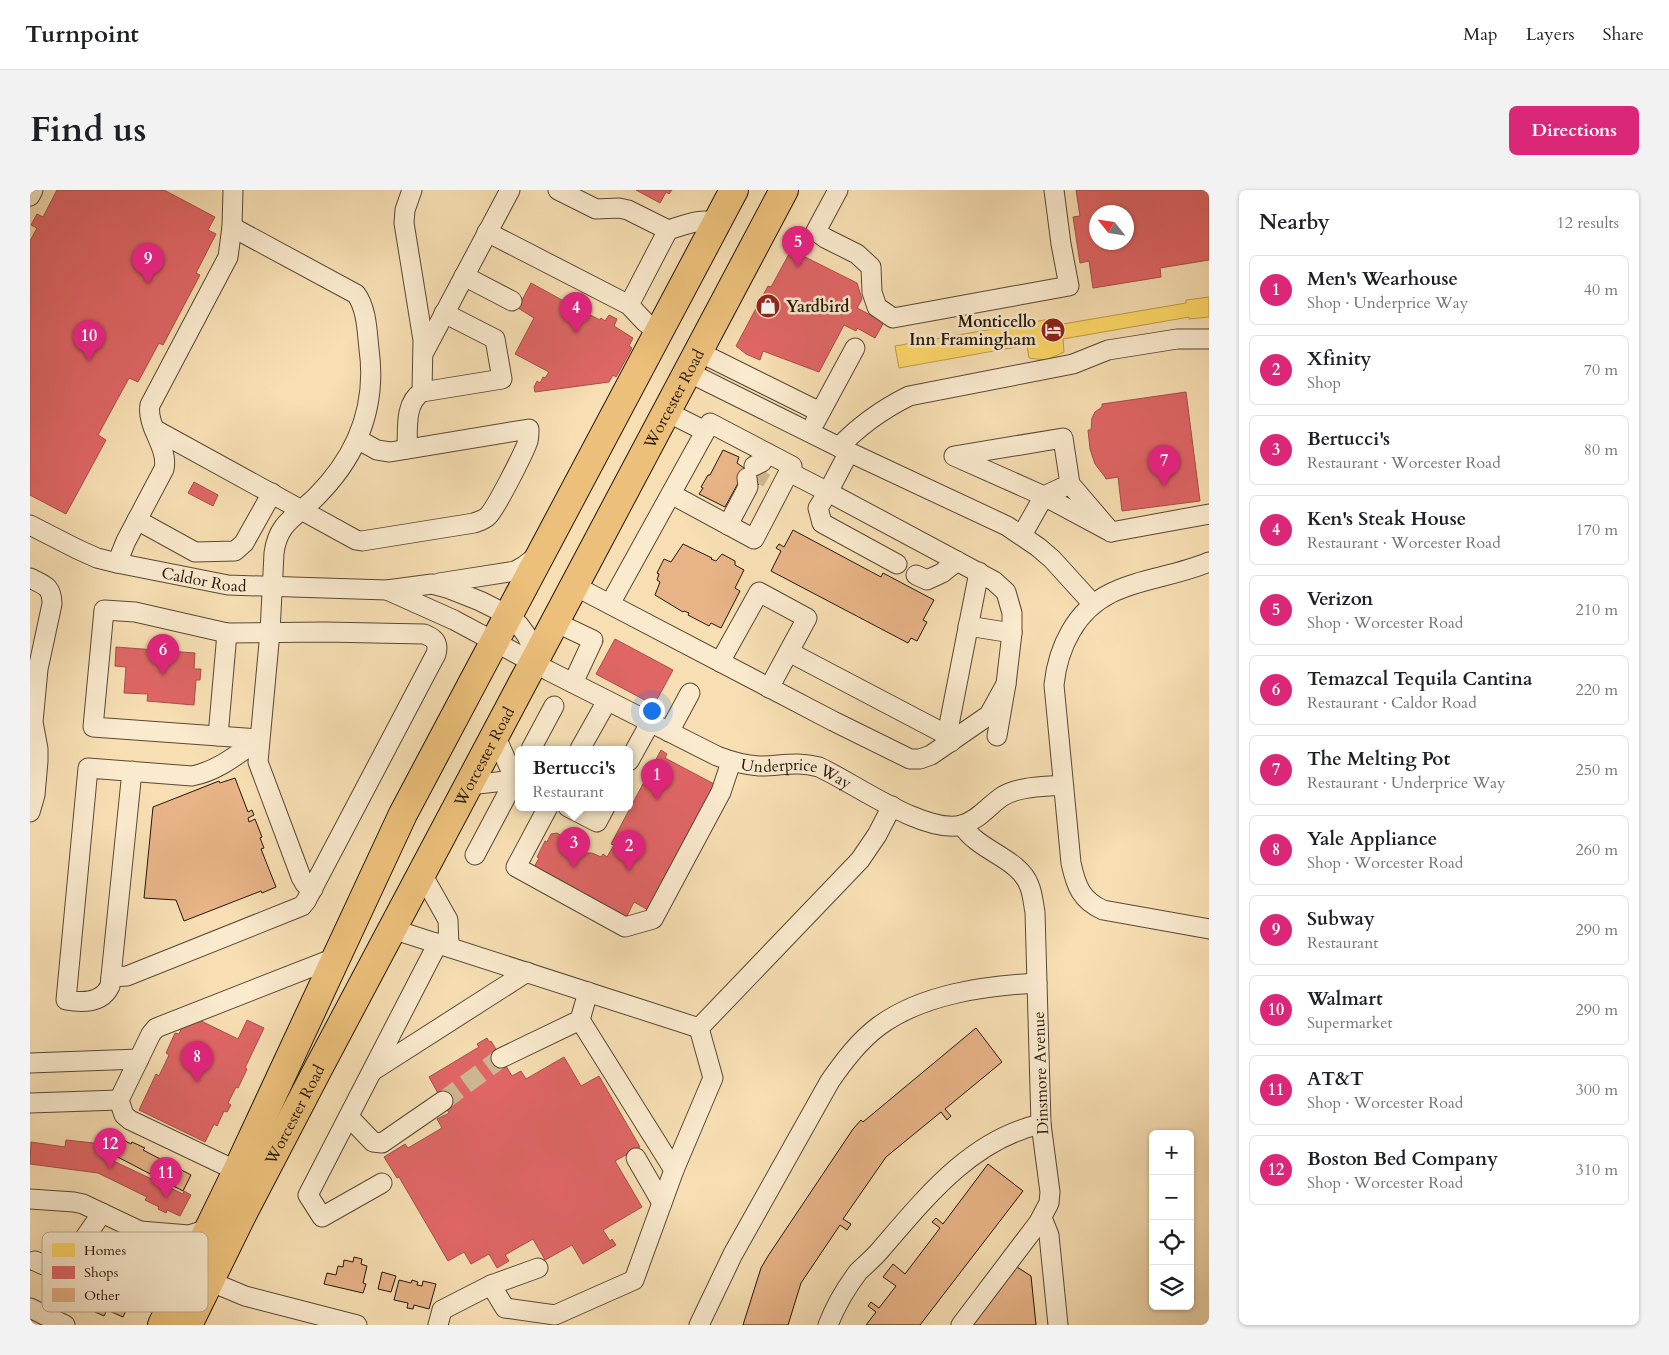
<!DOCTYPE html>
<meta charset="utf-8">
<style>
body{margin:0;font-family:Cardo,serif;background:#f2f2f2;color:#202124}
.controls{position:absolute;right:15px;bottom:15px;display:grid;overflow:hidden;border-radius:8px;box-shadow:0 1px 4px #0004}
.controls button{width:45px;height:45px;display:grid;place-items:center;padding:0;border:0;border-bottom:1px solid #e0e0e0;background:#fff;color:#202124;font:25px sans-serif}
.compass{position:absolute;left:1059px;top:15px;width:45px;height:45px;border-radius:50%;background:#fff;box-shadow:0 1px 4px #0004;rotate:300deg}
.you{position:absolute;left:621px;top:520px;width:18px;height:18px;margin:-12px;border:4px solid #fff;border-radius:50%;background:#1a73e8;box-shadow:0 0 0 8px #1a73e833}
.badge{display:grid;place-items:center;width:32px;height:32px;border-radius:50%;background:#db2777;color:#fff;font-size:16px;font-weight:700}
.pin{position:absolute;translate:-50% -41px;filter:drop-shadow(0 1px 2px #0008)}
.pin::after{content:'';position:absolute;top:26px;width:18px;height:15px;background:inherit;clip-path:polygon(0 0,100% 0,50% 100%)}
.popup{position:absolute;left:485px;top:556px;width:118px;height:65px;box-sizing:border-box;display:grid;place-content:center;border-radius:8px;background:#fff;filter:drop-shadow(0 1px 4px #0005);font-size:16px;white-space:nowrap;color:#757577}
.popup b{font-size:19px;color:#202124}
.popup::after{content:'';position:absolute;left:50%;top:100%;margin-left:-10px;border:10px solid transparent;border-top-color:#fff}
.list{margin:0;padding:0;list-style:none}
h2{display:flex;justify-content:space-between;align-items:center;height:65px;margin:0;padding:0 20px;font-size:21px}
h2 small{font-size:16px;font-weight:400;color:#757577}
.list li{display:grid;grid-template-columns:32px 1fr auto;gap:15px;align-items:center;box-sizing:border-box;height:70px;margin:0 10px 10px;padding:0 10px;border:1px solid #e0e0e0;border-radius:8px}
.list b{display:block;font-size:19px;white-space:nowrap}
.list p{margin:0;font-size:16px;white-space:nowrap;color:#757577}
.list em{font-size:16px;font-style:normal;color:#757577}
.icon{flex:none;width:28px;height:28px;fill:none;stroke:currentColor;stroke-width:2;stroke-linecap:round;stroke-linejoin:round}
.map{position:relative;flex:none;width:1179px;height:1135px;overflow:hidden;border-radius:8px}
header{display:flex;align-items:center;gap:30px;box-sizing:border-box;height:70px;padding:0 25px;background:#fff;border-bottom:1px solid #e0e0e0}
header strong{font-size:24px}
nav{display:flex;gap:28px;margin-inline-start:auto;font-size:18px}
.intro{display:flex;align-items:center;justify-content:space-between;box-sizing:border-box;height:120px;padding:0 30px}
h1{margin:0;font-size:35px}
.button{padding:12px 22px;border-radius:8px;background:#db2777;color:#fff;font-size:18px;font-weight:700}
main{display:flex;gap:30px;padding:0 30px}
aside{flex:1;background:#fff;border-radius:8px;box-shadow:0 1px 4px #0004}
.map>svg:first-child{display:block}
</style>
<header>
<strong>Turnpoint</strong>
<nav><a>Map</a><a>Layers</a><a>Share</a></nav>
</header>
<div class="intro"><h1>Find us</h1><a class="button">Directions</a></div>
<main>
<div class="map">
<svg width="1179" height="1135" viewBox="0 0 1179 1135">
<rect width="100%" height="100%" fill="#f7dfb3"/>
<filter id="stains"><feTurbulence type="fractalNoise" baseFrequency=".004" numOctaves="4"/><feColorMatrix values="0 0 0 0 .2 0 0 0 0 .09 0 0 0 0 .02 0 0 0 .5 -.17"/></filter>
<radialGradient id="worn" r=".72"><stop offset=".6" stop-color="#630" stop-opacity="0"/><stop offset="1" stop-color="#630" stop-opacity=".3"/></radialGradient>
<path fill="#ffd966" stroke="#bd9e4a" d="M 1179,107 L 1179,127 L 1159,129 L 1159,127 L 1033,149 L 1034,162 L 1016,170 L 999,168 L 997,155 L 869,178 L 865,156 L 1020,129 L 1021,136 L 1156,113 L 1156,110 Z"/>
<g fill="#e06666" stroke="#a74e4a" fill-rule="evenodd">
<path d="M 27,0 L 134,0 L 185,27 L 178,40 L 186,44 L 166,83 L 170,85 L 133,155 L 129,153 L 108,192 L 99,188 L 68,245 L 76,250 L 36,324 L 0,305 L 0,51 L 7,38 L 1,35 L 7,24 L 13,27 Z"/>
<path d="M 606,0 L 642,0 L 639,4 L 636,2 L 630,13 Z"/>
<path d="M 1046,0 L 1179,0 L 1179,70 L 1130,78 L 1131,87 L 1063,98 L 1059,71 L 1050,73 L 1043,27 L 1050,26 ZM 1066,22 L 1096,22 L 1096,52 L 1066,52 Z"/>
<path d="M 767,63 L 827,93 L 832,109 L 827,118 L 854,132 L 845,148 L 827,138 L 826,141 L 814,135 L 789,182 L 733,161 L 730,170 L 716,164 L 706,156 L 738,96 L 741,97 L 759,64 Z"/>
<path d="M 501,93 L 541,115 L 542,113 L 553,119 L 552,121 L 570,130 L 571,128 L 575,131 L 579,125 L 587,129 L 584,136 L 603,148 L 599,156 L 602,158 L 586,187 L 583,185 L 579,192 L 505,202 L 504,197 L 507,191 L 510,193 L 513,187 L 515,188 L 519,182 L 485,164 L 504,128 L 488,118 Z"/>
<path d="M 1156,202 L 1170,311 L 1092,321 L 1088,287 L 1076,289 L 1075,287 L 1065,274 L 1060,259 L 1058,240 L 1061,240 L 1062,228 L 1065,222 L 1072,217 L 1072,214 Z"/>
<path d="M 164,292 L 188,305 L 183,316 L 158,303 Z"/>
<path d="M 585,449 L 643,480 L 624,515 L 566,484 Z"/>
<path d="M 86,457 L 165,463 L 164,479 L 171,479 L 170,490 L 166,490 L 164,515 L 117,511 L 118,504 L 94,503 L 96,477 L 85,476 Z"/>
<path d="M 631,560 L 637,564 L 635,568 L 686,595 L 620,721 L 604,712 L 595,730 L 502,681 L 509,668 L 507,667 L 515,651 L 517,652 L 521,644 L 527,643 L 535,648 L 537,653 L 556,663 L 562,663 L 571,667 L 573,664 L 577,667 L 584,655 L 581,654 Z"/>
<path d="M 169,830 L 208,849 L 217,830 L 234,838 L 215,878 L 217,879 L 208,898 L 206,897 L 198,913 L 201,915 L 197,922 L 194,921 L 187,936 L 184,934 L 175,952 L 109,920 L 126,884 L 129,886 L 139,865 L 136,863 L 145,843 L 149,844 L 153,835 Z"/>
<path d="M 457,848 L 459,852 L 461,851 L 482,886 L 491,881 L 496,889 L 534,867 L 551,896 L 569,886 L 610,957 L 585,971 L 612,1017 L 573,1040 L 580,1051 L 582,1049 L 586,1055 L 553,1074 L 542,1055 L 515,1070 L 503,1049 L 475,1065 L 479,1071 L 467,1078 L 459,1064 L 441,1074 L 434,1062 L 418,1071 L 369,987 L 367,988 L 354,967 L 375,954 L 378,958 L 412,938 L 407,929 L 419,923 L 399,887 L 449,857 L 447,854 Z"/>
<path d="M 36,950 L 73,954 L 71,965 L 153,1004 L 154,1001 L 161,1005 L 150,1026 L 137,1020 L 136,1023 L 128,1019 L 129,1017 L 115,1010 L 117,1007 L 68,983 L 0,974 L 1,952 L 35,957 Z"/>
</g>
<g fill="#e7b387" stroke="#231609">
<path d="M 693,260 L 709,267 L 707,273 L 714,278 L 715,277 L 733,285 L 728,295 L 712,286 L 695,317 L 669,304 L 673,298 L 671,297 L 678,285 L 680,285 Z"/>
<path d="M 763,340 L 851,387 L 853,383 L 904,410 L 893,430 L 897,432 L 887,451 L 881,448 L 878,453 L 741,381 L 751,361 L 746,358 L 749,354 L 754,357 Z"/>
<path d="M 653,354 L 682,368 L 681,369 L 686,371 L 692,364 L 705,371 L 705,375 L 714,380 L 705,398 L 710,401 L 691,438 L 681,433 L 679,436 L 658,425 L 659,423 L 654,421 L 653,422 L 625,405 L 630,392 L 627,390 L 629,384 L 627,383 L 634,369 L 641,372 Z"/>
<path d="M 205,588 L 218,622 L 222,620 L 224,625 L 218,628 L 219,632 L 225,629 L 232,647 L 230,648 L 234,658 L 231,659 L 246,697 L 232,703 L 231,701 L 154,731 L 146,710 L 114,708 L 123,617 L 189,591 L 190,593 Z"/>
<path d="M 946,838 L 972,872 L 915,919 L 921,926 L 917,930 L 911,922 L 856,967 L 813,1029 L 821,1034 L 817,1040 L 810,1035 L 771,1093 L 758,1135 L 713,1135 L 731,1078 L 738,1066 L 823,939 L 831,930 L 833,932 Z"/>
<path d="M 86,946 L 101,954 L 102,952 L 115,958 L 113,960 L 161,985 L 153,1001 L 78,962 Z"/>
<path d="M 958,974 L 993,1001 L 890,1135 L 836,1135 L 846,1122 L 838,1116 L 841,1112 L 849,1118 L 866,1096 L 853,1087 L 863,1074 L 875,1084 L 910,1038 L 902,1032 L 906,1028 L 913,1034 Z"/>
<path d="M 22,1044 L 36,1051 L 31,1060 L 17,1053 Z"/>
<path d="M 324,1067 L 332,1069 L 331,1074 L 337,1076 L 333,1093 L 336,1094 L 333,1103 L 294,1094 L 297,1083 L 306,1085 L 308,1076 L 313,1077 L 314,1070 L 323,1072 Z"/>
<path d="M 987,1077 L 1001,1086 L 1006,1135 L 943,1135 Z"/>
<path d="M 76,1078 L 109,1093 L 93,1127 L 77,1120 L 74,1126 L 54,1117 L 66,1090 L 70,1092 Z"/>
<path d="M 352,1082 L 366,1086 L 361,1102 L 348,1099 Z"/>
<path d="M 369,1090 L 381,1093 L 382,1090 L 388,1092 L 387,1095 L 392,1096 L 393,1091 L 406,1094 L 399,1119 L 384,1115 L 383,1119 L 377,1118 L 378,1113 L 364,1110 Z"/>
</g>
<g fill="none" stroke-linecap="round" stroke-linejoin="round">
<g stroke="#cdb791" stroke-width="19" stroke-dasharray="19 9" stroke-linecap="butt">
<path d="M 725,292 L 732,280"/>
<path d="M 413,911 L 471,868"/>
</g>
<defs>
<g id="minor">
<path d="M 382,0 L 375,20 L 374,33 L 393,150 L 392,202"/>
<path d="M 528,0 L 566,19 L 589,18 L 598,20 L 638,40 C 653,36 671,27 686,33"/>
<path d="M 808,0 L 786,41 L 795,48 L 827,64 L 841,77 L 842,102 L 847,117 L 863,128 L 1039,96 L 1031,54 L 1024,0"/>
<path d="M 0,6 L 3,0"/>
<path d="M 202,37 L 326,104 C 337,119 337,142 339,159 C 347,217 327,266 286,307 C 266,327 248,332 244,363 L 240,442 L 228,572 L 271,687 L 275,694 L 283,699"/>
<path d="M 457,42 L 599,115 L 615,132 L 628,142"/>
<path d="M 434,86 L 482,111"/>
<path d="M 599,115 L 638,40"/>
<path d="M 394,162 L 480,0"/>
<path d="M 669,162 L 790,222"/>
<path d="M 658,182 L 819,262 L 977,336 L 1008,357 L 1022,369 L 1062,413"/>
<path d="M 637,222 L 675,241"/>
<path d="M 785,232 L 825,158"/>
<path d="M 124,239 L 326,350 L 332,351 L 444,333 C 449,331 454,330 458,326 C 466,318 494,263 498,251 C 499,247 499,243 499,239 L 360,262 L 347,260 L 327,249"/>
<path d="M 809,257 C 829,236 853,219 879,206 L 1043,174 L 1078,160 L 1147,149 L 1179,149"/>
<path d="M 377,259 C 378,240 374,213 392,202 L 472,189 L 465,149 L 414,123"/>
<path d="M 819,262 L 798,302 L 964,391 L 976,402 L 982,423 L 982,443 L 976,494 L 967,546"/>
<path d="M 724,276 L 732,272 L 737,263"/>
<path d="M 759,282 L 798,302 L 788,318 L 792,333 L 867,374"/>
<path d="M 1040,294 L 1014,306 L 924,266 L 1033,248 L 1040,294 L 1081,342"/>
<path d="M 107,330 L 165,362 L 205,361 L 214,353 L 242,303"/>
<path id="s1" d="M 0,335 L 47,359 L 67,368 L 87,373 L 198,395 L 357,400 L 402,394 L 417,398 L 450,411 L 478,425 L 489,435 L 497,446 L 502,457 L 504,473"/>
<path d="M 698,335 L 718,297 L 717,288"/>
<path d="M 992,345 L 1014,306 L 1081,342 L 1179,324"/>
<path d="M 1179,372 C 1128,394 1072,387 1041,441 C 1031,458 1026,475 1024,495 L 1041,673 C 1046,696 1051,710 1073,720 L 1179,739"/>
<path d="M 87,373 L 96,351 L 134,279 C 139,258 116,236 120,215 L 198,67 L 202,37 L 203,0"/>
<path d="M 886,385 L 897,390 L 912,383 L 927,371"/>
<path d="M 0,388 C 14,395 22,396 22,414 L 8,479 L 3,532 L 8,559 L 8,571 L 5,605 L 0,622"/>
<path d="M 409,393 L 485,381 L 494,376 L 508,365"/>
<path d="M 545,396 L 803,531 L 880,569 L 890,569 L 901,565 L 959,525 L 976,494"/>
<path id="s2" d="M 357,400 L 424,430 L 519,481 L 687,566 C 700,571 715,575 729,576 C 751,576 766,571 789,577 C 824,593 895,645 932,635 C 949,630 959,615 973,606 C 990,596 1014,597 1033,595"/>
<path d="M 580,414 L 680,233 L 762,276 L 724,349 L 641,304"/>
<path d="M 525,432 L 563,450 L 543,493"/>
<path d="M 938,436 L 982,443"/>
<path d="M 759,462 L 917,545 L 921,552"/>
<path d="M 690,472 L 729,402 L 777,428 L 739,498"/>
<path d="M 639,542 L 660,503"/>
<path d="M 465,545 L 485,590"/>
<path d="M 917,545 L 949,382"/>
<path d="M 188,546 L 197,443"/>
<path d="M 501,559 L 524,516"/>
<path d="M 550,559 L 577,511"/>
<path d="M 599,571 L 620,533"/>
<path d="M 102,581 L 80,796 C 72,813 52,813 36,810 L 58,578 L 162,586 C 188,581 208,564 229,549"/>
<path d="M 439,595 L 485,590 L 489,592"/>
<path d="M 518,617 L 486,677 L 595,737 L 623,729 L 691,602 L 701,572"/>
<path d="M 538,617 L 567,632 L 575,617"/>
<path d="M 445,665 L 489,582"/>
<path d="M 392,684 L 418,730 L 419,757"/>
<path d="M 362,739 L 669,838 L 830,670 L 847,645 L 862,616"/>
<path d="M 81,787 L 97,786 L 272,716 L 276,711 L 406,464 C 409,453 405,448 394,444 L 295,442 L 197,443 L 105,422 L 74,420 L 63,537 L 229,549"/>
<path d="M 550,830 L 644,980"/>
<path d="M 471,868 L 550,830 L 558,802"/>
<path d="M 0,873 L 109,869"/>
<path d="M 344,880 L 497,782"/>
<path d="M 0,913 L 89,910"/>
<path d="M 319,927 L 343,952 L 352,953 L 413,911"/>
<path d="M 606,968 L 632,1013"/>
<path d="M 207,981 L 100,930 L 94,925 L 89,910 L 121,844 L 126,838 L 307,767"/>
<path d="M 352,993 L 292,1027 L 278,1005 L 408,753"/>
<path d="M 0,1009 L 44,1012 L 53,1014 L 110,1041 L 148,1071 L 157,1083"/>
<path d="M 1012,1028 L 1019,1045 L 1028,1135"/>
<path d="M 110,1041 L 159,1045 L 178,1039"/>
<path d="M 5,1071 L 49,1091"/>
<path d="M 508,1078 L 461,1095 L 475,1118 L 525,1125 L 604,1090 L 644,980 L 683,888 L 669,838"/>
<path d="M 33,1084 L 42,1066 L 72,1023"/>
<path d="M 179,1091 L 215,1106 L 327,1135"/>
<path d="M 0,1118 L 35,1135"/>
<path d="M 408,1135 L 412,1120 L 461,1095"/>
<path d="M 669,1135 L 703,1064 L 800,891 C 814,871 829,851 849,836 C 893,804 954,796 1007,793"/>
<path d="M 798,1135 C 805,1117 816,1098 828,1082 C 836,1074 845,1067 852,1058 C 896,1007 942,949 1011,934"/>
<path d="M 931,1135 L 1009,1032 L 1019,1013 L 1020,1002 L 1011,934 L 1005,722 C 1003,713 1003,704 999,695 C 989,668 948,661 932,635"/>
</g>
<g id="highway">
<path d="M 132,1135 L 207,981 L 373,624 L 704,0"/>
<path id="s3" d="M 158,1135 L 213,1023 L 288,879 L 754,0"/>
</g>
</defs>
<use href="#minor" stroke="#584834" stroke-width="21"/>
<use href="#highway" stroke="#231609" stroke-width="30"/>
<use href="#minor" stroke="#faeace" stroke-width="19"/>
<use href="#highway" stroke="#ecc07a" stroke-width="28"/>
</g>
<defs>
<symbol id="shop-disc" viewBox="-11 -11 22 22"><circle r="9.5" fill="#8f2418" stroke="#faeace"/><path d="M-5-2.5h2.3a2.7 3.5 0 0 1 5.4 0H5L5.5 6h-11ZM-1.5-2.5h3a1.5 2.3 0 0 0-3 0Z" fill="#fff"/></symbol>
<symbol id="hotel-disc" viewBox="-11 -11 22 22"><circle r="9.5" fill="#8f2418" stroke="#faeace"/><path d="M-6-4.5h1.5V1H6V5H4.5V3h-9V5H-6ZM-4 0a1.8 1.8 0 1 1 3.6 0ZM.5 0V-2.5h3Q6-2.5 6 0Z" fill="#fff"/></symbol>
</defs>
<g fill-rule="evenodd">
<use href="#shop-disc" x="724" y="102" width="28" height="28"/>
<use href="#hotel-disc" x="1009" y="126" width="28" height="28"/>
</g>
<g text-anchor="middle" stroke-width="5" stroke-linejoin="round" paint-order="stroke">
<g font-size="16" font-weight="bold" fill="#231609" stroke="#faeace" text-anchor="start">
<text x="756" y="122">Yardbird</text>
<text x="1006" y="137" text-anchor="end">Monticello<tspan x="1006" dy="18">Inn Framingham</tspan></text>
</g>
<g font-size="16" fill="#231609" stroke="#faeace">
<text dy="6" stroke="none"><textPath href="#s3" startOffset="1046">Worcester Road</textPath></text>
<text dy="6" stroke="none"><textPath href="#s1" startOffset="184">Caldor Road</textPath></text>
<text dy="6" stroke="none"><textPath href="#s3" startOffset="641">Worcester Road</textPath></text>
<text dy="6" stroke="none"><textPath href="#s2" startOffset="452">Underprice Way</textPath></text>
<text transform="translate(1010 883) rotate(-92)" y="6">Dinsmore Avenue</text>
<text dy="6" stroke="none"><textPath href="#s3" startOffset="236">Worcester Road</textPath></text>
</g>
</g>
<rect x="12" y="1042" width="166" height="80" rx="8" fill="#faeace" stroke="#baaa93" stroke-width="1"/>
<rect x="22" y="1053" width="23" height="14" fill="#ffd966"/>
<rect x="22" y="1076" width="23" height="13" fill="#e06666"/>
<rect x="22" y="1098" width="23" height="14" fill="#e7b387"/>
<g font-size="14" fill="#231609">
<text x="54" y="1065">Homes</text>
<text x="54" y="1087">Shops</text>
<text x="54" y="1110">Other</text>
</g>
<rect width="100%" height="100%" filter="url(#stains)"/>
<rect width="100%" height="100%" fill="url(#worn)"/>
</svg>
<div class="controls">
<button>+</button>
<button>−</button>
<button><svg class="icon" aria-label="locate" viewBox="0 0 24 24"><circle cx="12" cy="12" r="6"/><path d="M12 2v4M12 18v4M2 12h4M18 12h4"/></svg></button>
<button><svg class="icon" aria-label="layers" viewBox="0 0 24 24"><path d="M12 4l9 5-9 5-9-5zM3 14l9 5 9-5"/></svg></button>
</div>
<svg class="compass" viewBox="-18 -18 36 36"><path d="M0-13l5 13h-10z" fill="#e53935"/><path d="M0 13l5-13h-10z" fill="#757577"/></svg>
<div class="you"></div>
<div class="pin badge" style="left:627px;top:610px">1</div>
<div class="pin badge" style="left:599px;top:681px">2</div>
<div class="pin badge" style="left:544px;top:678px">3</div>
<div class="popup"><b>Bertucci's</b>Restaurant</div>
<div class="pin badge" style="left:546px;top:143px">4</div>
<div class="pin badge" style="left:768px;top:77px">5</div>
<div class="pin badge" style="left:133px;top:485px">6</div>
<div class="pin badge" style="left:1134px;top:296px">7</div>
<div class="pin badge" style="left:167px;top:892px">8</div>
<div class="pin badge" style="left:118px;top:94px">9</div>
<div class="pin badge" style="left:59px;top:171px">10</div>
<div class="pin badge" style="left:136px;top:1008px">11</div>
<div class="pin badge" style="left:80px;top:979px">12</div>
</div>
<aside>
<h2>Nearby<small>12 results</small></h2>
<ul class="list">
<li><span class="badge">1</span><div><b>Men's Wearhouse</b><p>Shop · Underprice Way</p></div><em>40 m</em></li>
<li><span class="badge">2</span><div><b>Xfinity</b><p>Shop</p></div><em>70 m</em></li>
<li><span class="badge">3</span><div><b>Bertucci's</b><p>Restaurant · Worcester Road</p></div><em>80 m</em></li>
<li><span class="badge">4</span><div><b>Ken's Steak House</b><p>Restaurant · Worcester Road</p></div><em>170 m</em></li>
<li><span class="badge">5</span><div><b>Verizon</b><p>Shop · Worcester Road</p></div><em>210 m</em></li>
<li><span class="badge">6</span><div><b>Temazcal Tequila Cantina</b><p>Restaurant · Caldor Road</p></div><em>220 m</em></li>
<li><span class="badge">7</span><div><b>The Melting Pot</b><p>Restaurant · Underprice Way</p></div><em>250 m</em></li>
<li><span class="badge">8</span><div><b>Yale Appliance</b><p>Shop · Worcester Road</p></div><em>260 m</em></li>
<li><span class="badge">9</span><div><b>Subway</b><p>Restaurant</p></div><em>290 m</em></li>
<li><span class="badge">10</span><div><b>Walmart</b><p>Supermarket</p></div><em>290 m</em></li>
<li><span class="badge">11</span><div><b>AT&amp;T</b><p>Shop · Worcester Road</p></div><em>300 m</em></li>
<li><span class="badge">12</span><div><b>Boston Bed Company</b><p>Shop · Worcester Road</p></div><em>310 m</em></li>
</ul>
</aside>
</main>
